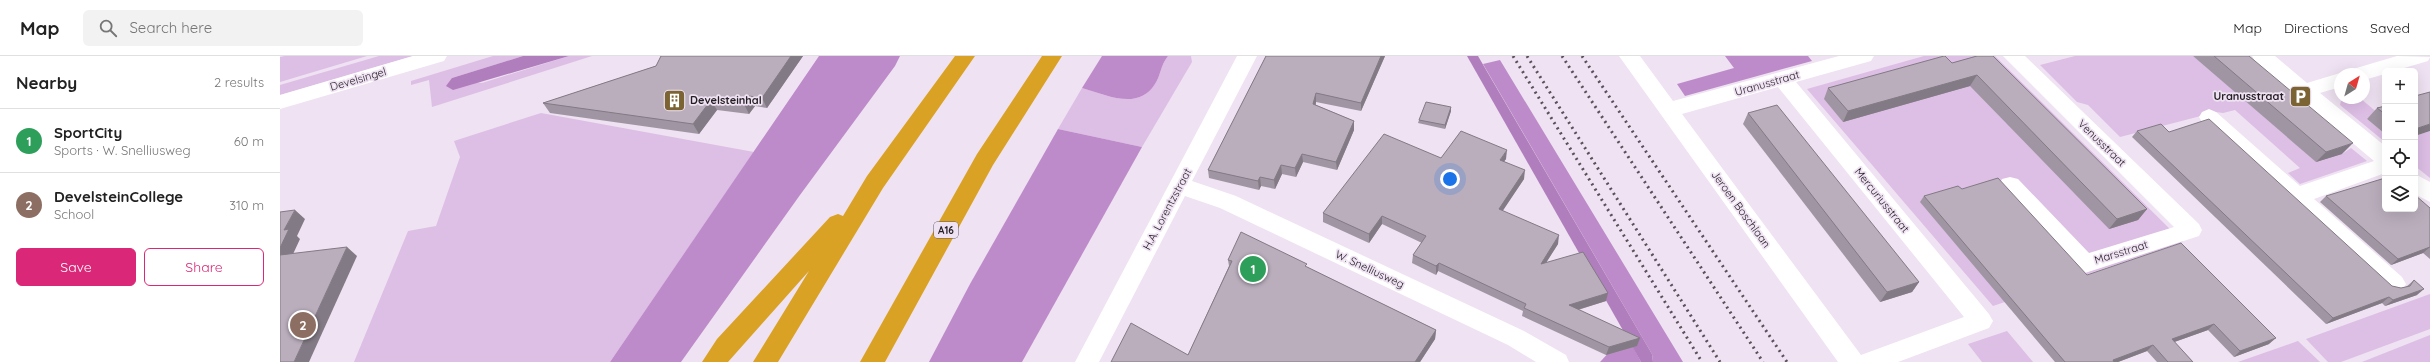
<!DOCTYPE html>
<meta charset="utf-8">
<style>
body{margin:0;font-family:Quicksand,sans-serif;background:#f2f2f2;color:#222}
.controls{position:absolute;right:12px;top:12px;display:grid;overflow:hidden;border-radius:6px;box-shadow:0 4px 16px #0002}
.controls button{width:36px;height:36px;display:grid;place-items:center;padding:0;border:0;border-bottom:1px solid #e0e0e0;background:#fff;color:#222;font:20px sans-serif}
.compass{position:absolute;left:2054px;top:12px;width:36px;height:36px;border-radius:50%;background:#fff;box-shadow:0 4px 16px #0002;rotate:37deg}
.you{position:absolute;left:1170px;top:123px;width:14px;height:14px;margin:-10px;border:3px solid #fff;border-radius:50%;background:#1a73e8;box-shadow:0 0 0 6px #1a73e833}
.badge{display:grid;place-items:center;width:26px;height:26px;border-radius:50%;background:#db2777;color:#fff;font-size:13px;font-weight:700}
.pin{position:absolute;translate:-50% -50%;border:2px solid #fff;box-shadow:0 1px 4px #0006}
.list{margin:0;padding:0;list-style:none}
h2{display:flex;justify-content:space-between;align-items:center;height:52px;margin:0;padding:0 16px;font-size:17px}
h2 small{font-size:13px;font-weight:400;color:#767676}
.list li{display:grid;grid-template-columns:26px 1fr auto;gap:12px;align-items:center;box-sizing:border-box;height:64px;padding:0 16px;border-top:1px solid #e0e0e0}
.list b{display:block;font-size:15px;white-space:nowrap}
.list p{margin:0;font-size:13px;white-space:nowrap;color:#767676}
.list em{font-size:13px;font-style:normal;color:#767676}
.actions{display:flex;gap:8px;padding:12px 16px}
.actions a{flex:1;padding:9px 0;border:1px solid #db2777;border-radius:6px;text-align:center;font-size:14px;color:#db2777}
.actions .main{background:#db2777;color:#fff}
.icon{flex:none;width:22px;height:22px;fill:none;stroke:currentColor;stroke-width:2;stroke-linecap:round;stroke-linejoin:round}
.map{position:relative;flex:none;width:2150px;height:306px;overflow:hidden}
header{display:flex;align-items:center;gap:24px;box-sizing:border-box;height:56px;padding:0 20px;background:#fff;border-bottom:1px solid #e0e0e0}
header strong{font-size:19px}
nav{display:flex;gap:22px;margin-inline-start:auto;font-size:14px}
.search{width:280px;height:36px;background:#f2f2f2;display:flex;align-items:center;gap:10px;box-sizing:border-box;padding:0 14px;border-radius:6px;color:#767676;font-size:15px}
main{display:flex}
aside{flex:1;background:#fff}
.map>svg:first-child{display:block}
</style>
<header>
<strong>Map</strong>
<div class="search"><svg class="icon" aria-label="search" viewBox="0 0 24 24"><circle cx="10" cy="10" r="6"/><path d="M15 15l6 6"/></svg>Search here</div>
<nav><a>Map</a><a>Directions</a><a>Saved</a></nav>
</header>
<main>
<aside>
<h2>Nearby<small>2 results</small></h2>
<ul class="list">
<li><span class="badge" style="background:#2e9e5b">1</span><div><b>SportCity</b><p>Sports · W. Snelliusweg</p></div><em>60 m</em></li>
<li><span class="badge" style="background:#8d6e63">2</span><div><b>DevelsteinCollege</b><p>School</p></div><em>310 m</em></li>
</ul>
<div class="actions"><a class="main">Save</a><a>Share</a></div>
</aside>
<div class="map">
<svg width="2150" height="306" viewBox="0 0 2150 306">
<rect width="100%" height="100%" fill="#efe2f2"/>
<g fill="#ddbee5">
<path d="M 5,0 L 87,0 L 0,26 L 0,1 Z"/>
<path d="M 99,0 L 133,0 L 0,39 L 0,29 Z"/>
<path d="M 213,0 L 243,0 L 172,22 L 202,27 L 289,0 L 312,0 L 152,51 L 149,24 L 131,29 L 131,25 Z"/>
<path d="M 888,0 L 911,0 L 912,6 L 862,91 L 778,73 L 802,32 C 827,39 858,55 875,28 C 881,19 880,10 888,0 Z"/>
<path d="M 1644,0 L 1715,0 L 1903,186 L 1713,250 L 1527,33 Z"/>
<path d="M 1795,0 L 1913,0 L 2062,98 L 2071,92 L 2087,105 L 2020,128 L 2008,117 L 2020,112 L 1955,54 L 1943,57 L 1936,56 L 1840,81 L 1808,49 L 1797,46 L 1760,9 Z"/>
<path d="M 2071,42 L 2080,42 L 2100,59 L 2087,63 L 2105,78 L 2105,86 L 2060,49 L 2061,45 Z"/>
<path d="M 261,57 L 474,96 L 330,306 L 74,306 L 128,175 L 156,170 L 180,101 L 174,85 Z"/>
<path d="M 2150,75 L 2150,122 L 2135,110 L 2135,80 Z"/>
<path d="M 2150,238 L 2150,273 L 2061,306 L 2048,306 L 2026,283 Z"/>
<path d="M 1727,275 L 1753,306 L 1702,306 L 1688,288 Z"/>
<path d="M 2150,279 L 2150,306 L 2082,306 Z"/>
<path d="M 2018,285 L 2040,306 L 1958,306 Z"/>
</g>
<g fill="#be8bca">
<path d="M 539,0 L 620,0 L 615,10 L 520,139 L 401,306 L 330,306 Z"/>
<path d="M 822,0 L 888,0 C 880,10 881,19 875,28 C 858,55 827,39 802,32 Z"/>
<path d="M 1445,0 L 1528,0 L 1532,5 L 1405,40 L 1397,28 L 1454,12 Z"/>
<path d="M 1220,4 L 1403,306 L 1373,306 L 1372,298 L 1203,8 Z"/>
<path d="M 778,73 L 862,91 L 742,306 L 649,306 L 690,228 Z"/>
<path d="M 1346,278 L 1361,306 L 1320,306 Z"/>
</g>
<g fill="#b07ebc">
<path d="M 243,0 L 289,0 L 173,34 L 166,30 L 172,22 Z"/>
<path d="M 1187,0 L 1198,0 L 1372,298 L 1373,306 L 1361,306 Z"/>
</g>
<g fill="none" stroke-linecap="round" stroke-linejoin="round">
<g fill="#fff" fill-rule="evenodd">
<path d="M 133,0 L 167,0 L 164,5 L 0,53 L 0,39 Z"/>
<path d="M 957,0 L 977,0 L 912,125 L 956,140 L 1244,275 L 1286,299 L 1289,306 L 1256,306 L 1228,289 L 940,152 L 905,140 L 819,306 L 795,306 Z"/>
<path d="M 1339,0 L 1360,0 L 1393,45 L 1559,0 L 1594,0 L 1591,5 L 1516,26 L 1709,258 L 1713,265 L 1709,272 L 1618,306 L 1558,306 ZM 1498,31 L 1684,261 L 1581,299 L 1402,58 Z"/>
<path d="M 1723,0 L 1745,0 L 1919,168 L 1922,174 L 1919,180 L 1805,217 L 1797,215 L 1722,135 L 1719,129 L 1722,123 L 1730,121 L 1738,123 L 1809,197 L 1894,171 Z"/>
<path d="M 1972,0 L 1995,0 L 2027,27 L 2060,17 L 2064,18 L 2060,18 L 2060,31 L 2040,37 L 2105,90 L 2105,117 L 2034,143 L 2122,221 L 2126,228 L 2122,235 L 2114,237 L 2106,235 L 1922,66 L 1919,61 L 1922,56 L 1929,53 L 1936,56 L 2020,130 L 2094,105 L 1975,5 Z"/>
<path d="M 2117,0 L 2150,1 L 2148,5 L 2114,15 L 2105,15 L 2105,18 L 2084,24 L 2084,18 L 2070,18 L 2073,13 Z"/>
<path d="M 2135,118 L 2150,126 L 2150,146 L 2135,138 Z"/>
</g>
<g fill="#daa224" fill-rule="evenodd">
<path d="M 675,0 L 695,0 L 603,132 L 498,306 L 473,306 L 529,215 L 448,306 L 422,306 L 437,283 L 550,161 L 558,158 L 563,160 L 587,120 Z"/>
<path d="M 762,0 L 782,0 L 713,109 L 605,306 L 580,306 L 697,98 Z"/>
</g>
<g stroke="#58515a" stroke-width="3" stroke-dasharray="2 4" stroke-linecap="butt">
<path d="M 1233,0 L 1422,306"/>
<path d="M 1247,0 L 1440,306"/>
<path d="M 1282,0 L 1483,306"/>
<path d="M 1302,0 L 1507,306"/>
</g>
</g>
<g fill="#a096a3">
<path d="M 381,0 L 523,0 L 487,52 L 475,50 L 469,58 L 437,54 L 419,78 L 270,57 L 263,47 L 376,10 Z"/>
<path d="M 986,0 L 1105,0 L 1081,55 L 1036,46 L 1036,49 L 1074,65 L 1074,74 L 1057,114 L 1023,106 L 1016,121 L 1002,118 L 995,133 L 981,130 L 979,134 L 929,122 L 928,114 Z"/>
<path d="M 1697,0 L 1867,153 L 1858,164 L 1829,173 L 1690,30 L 1563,66 L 1544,43 L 1548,32 L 1672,7 Z"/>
<path d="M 1913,0 L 1969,0 L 2062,98 L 2036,106 Z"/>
<path d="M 2105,50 L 2105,78 L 2087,63 L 2097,52 Z"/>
<path d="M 1171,51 L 1171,55 L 1165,73 L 1138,67 L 1139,64 Z"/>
<path d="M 1468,57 L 1639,226 L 1632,236 L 1600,246 L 1463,68 Z"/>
<path d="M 1857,75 L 1889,76 L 2112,230 L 2121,232 L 2126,231 L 2134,224 L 2137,239 L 2105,250 L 2102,247 L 2046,268 L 1852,81 Z"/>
<path d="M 1161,102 L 1226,103 L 1224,105 L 1244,123 L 1222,155 L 1278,188 L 1266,207 L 1326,245 L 1298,254 L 1360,282 L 1357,290 L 1326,299 L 1242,260 L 1243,255 L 1158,215 L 1156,219 L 1132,207 L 1133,199 L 1142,187 L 1102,168 L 1089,187 L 1043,166 L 1043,157 Z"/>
<path d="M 1682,133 L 1807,219 L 1989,288 L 1954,301 L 1928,274 L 1894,286 L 1913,306 L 1877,306 L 1867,295 L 1838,306 L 1775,306 L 1640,146 L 1644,140 Z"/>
<path d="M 2046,140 L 2150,152 L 2150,203 L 2143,197 L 2111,209 L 2040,146 Z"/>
<path d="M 948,204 L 1027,211 L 1156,274 L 1155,283 L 1140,306 L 831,306 L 908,299 L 949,210 Z"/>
</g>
<g fill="#827a84">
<path d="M 511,0 L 523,0 L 487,52 L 482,42 Z"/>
<path d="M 1101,0 L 1105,0 L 1081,55 L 1081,47 Z"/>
<path d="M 1697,19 L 1690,30 L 1563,66 L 1568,55 Z"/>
<path d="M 1036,37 L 1036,46 L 1033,57 L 1033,48 Z"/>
<path d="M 469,40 L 475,50 L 469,58 L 464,48 Z"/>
<path d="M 431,44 L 437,54 L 419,78 L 413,68 Z"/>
<path d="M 1171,51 L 1171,55 L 1165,73 L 1165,69 Z"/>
<path d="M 1074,65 L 1074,74 L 1057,114 L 1056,106 Z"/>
<path d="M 2150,68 L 2150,75 L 2135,80 L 2135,73 Z"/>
<path d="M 2073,87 L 2062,98 L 2036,106 L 2046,96 Z"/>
<path d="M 1227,94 L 1226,103 L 1219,112 L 1220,104 Z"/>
<path d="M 1022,98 L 1023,106 L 1016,121 L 1015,112 Z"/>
<path d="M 1001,109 L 1002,118 L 995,133 L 994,124 Z"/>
<path d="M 1245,114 L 1244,123 L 1218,162 L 1219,153 Z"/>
<path d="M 980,121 L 981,130 L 979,134 L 978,125 Z"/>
<path d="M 1867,153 L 1858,164 L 1829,173 L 1837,163 Z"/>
<path d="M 15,154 L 25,163 L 17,180 L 20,183 L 8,209 L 0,202 L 0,192 L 4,174 Z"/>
<path d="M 1102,160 L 1102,168 L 1089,187 L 1089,178 Z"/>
<path d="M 1279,179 L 1278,188 L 1260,216 L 1261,208 Z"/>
<path d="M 67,191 L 77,200 L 29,306 L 14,306 Z"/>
<path d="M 2150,191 L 2143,197 L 2111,209 L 2118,203 Z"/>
<path d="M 1159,207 L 1158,215 L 1156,219 L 1156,210 Z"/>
<path d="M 1639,226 L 1632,236 L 1600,246 L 1607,236 Z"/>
<path d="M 2144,233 L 2137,239 L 2105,250 L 2113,244 Z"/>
<path d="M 1328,237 L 1326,245 L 1287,257 L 1289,249 Z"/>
<path d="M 2109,241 L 2102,247 L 2046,268 L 2053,262 Z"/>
<path d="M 1934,268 L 1928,274 L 1886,289 L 1892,283 Z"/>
<path d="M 1156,274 L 1155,283 L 1140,306 L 1135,306 Z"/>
<path d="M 1360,282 L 1357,290 L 1326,299 L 1329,291 Z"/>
<path d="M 1996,282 L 1989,288 L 1954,301 L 1960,295 Z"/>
<path d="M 1873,289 L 1867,295 L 1838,306 L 1831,306 L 1833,304 Z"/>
</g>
<g fill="#baaebd" stroke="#827a84">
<path d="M 381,0 L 511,0 L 482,42 L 469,40 L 464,48 L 431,44 L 413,68 L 263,47 L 376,10 Z"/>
<path d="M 986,0 L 1101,0 L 1081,47 L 1036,37 L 1033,48 L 1074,65 L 1056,106 L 1022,98 L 1015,112 L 1001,109 L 994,124 L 980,121 L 978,125 L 928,114 Z"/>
<path d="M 1664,0 L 1665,0 L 1672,7 L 1697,0 L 1713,0 L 1867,153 L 1837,163 L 1697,19 L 1568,55 L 1548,32 Z"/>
<path d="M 1934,0 L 1969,0 L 2073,87 L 2046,96 Z"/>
<path d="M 2150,36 L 2150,68 L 2135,73 L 2135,40 Z"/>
<path d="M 1146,46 L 1171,51 L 1165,69 L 1139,64 Z"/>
<path d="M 1497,49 L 1639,226 L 1607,236 L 1468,57 Z"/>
<path d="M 2105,50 L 2105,58 L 2097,52 Z"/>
<path d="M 1929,63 L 2112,230 L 2121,232 L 2130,230 L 2134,224 L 2144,233 L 2113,244 L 2109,241 L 2053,262 L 1857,75 L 1881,68 L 1889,76 Z"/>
<path d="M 1181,75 L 1227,94 L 1220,104 L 1245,114 L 1219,153 L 1279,179 L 1261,208 L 1303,196 L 1328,237 L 1289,249 L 1360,282 L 1329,291 L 1244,252 L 1246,248 L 1159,207 L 1156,210 L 1133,199 L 1146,180 L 1102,160 L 1089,178 L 1043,157 L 1104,78 L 1161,102 Z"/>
<path d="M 1718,122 L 1807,219 L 1901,187 L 1996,282 L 1960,295 L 1934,268 L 1892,283 L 1913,306 L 1888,306 L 1873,289 L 1833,304 L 1834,306 L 1785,306 L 1644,140 L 1678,130 L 1682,133 Z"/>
<path d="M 2105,122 L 2105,153 L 2135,153 L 2135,139 L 2150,152 L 2150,191 L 2118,203 L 2046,140 Z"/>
<path d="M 15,154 L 4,174 L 9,173 L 0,192 L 0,156 Z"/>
<path d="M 961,176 L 1027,208 L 1025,210 L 1156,274 L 1135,306 L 831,306 L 851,267 L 908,299 L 952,205 L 948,204 Z"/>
<path d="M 67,191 L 14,306 L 0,306 L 0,199 Z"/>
</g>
<defs>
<symbol id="parking-square" viewBox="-11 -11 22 22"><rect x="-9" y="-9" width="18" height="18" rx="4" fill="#7c6334" stroke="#efe2f2"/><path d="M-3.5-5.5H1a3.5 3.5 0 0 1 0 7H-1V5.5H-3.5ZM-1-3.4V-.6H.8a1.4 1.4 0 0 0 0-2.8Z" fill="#fff"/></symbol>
<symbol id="building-square" viewBox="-11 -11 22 22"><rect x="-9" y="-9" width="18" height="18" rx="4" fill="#7c6334" stroke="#efe2f2"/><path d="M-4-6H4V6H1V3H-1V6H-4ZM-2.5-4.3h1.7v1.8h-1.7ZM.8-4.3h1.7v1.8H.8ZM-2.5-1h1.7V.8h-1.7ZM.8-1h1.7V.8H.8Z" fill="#fff"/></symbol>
</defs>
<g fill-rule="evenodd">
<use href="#parking-square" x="2008" y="28" width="25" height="25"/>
<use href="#building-square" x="382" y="32" width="25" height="25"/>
</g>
<g text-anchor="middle" stroke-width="3.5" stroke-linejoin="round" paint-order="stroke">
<rect fill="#efe2f2" stroke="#605962" stroke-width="1" x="654" y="166" width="24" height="16" rx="3"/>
<g font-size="10" font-weight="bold" fill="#231e24">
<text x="666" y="178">A16</text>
</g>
<g font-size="11" fill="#231e24" stroke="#efe2f2">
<text transform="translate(78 23) rotate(-16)" y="4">Develsingel</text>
<text transform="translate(1487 27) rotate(-16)" y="4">Uranusstraat</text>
<text transform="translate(1822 87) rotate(44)" y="4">Venusstraat</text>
<text transform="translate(1602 144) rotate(51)" y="4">Mercuriusstraat</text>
<text transform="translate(887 153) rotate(-62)" y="4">H.A. Lorentzstraat</text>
<text transform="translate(1461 153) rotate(54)" y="4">Jeroen Boschlaan</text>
<text transform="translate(1841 196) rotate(-17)" y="4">Marsstraat</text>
<text transform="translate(1090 213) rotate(25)" y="4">W. Snelliusweg</text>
</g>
<g font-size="11" font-weight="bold" fill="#231e24" stroke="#efe2f2" text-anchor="end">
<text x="2004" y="44">Uranusstraat</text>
<text x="410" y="48" text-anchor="start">Develsteinhal</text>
</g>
</g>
</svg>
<div class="controls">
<button>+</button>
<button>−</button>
<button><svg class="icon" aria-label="locate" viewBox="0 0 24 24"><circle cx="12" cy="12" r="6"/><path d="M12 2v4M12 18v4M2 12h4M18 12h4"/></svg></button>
<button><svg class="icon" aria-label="layers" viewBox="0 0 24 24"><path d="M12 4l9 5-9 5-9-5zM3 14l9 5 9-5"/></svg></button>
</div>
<svg class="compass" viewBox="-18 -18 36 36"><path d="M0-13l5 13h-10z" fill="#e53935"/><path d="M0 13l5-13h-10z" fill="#767676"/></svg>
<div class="you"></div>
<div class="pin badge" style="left:973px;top:213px;background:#2e9e5b">1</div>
<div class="pin badge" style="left:23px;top:269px;background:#8d6e63">2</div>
</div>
</main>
